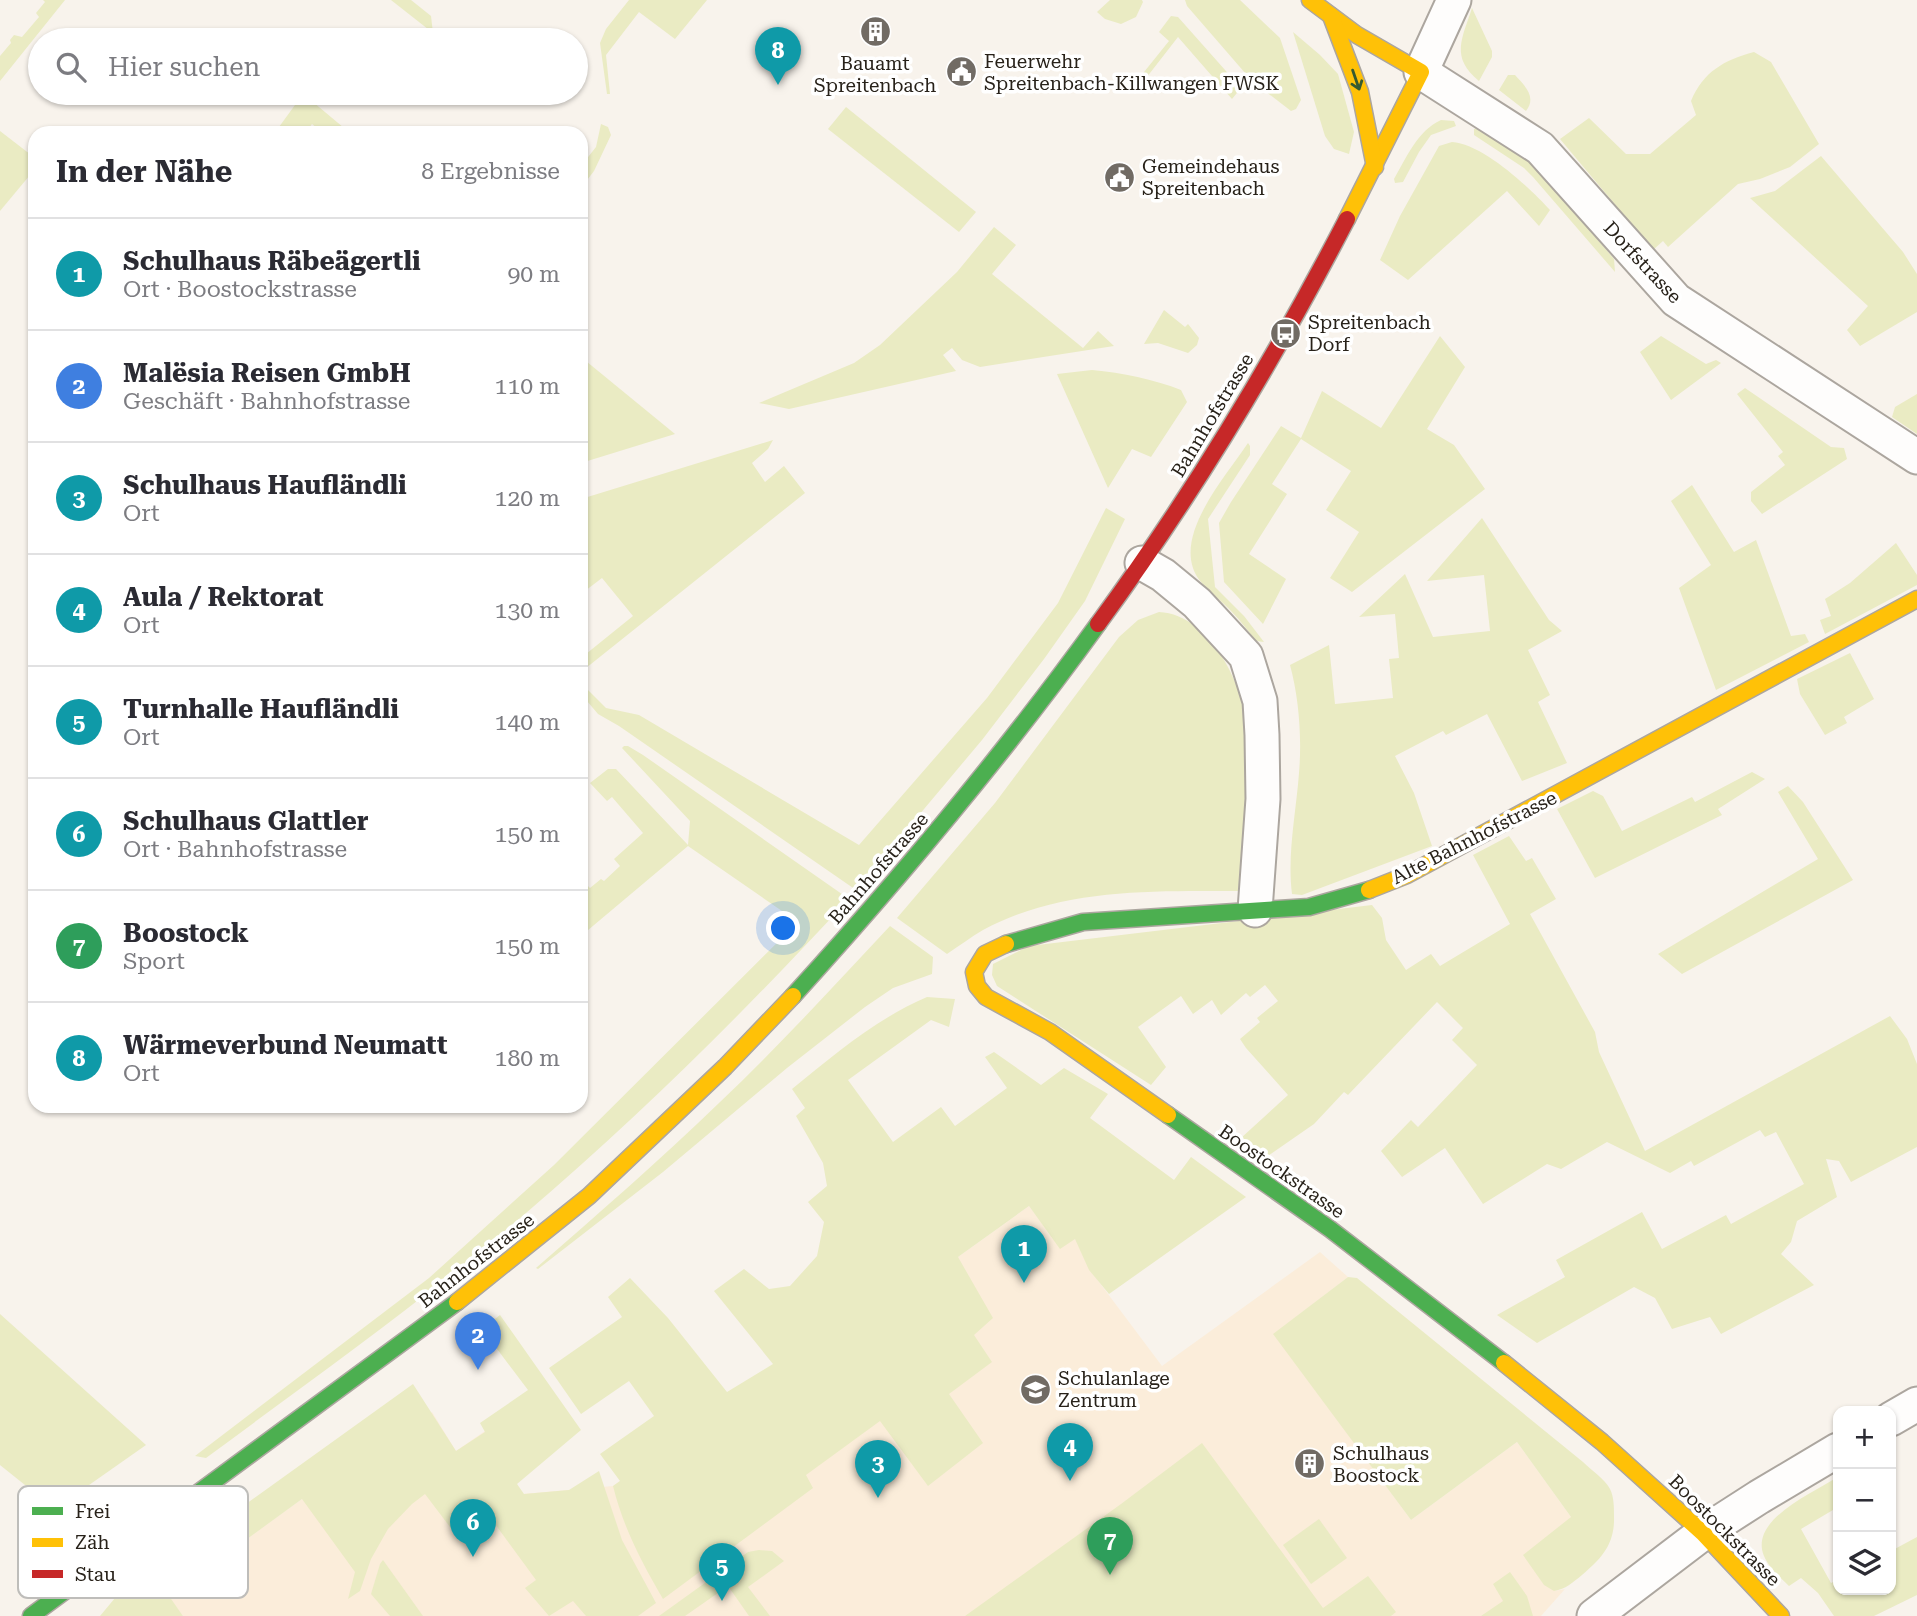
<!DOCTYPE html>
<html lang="de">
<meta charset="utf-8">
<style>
body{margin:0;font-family:"Roboto Serif",serif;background:#f2f2f3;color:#2b2b33}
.controls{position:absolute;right:21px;bottom:21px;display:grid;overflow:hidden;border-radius:14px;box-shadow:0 2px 5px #0004}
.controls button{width:63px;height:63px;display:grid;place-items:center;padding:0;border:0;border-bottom:2px solid #e1e1e2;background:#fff;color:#2b2b33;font:35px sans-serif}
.you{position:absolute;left:784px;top:929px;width:24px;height:24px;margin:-18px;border:5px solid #fff;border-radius:50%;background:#1a73e8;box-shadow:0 0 0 10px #1a73e833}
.badge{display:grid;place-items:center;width:46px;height:46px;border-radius:50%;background:#7c3aed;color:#fff;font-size:23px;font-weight:700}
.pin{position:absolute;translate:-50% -58px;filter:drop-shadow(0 2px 4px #0008)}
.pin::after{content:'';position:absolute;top:37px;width:24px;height:21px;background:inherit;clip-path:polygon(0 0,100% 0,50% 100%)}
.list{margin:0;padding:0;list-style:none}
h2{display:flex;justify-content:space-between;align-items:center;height:91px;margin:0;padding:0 28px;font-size:30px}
h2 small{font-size:23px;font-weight:400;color:#7c7c81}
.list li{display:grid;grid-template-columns:46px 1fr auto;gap:21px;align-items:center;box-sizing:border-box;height:112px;padding:0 28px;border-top:2px solid #e1e1e2}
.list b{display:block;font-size:26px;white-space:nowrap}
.list p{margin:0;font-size:23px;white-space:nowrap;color:#7c7c81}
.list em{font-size:23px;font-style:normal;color:#7c7c81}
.icon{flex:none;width:38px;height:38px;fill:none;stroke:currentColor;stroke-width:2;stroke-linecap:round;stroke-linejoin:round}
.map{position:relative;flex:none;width:1917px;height:1616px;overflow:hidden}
.search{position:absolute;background:#fff;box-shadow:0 2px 5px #0004;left:28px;top:28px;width:560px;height:77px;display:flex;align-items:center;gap:18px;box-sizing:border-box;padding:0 24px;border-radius:38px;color:#7c7c81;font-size:26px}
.panel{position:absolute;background:#fff;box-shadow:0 2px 5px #0004;left:28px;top:126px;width:560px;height:987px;border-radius:21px}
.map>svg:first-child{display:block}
</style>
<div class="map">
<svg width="1917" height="1616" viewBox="0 0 1917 1616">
<rect width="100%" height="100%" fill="#f8f3ec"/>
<path fill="#fbedda" d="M 1029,1206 L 1060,1248 L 1075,1238 L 1090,1270 L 1162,1366 L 1320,1252 L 1348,1277 L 1274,1334 L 1411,1520 L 1517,1442 L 1571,1517 L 1554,1591 L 1565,1589 L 1541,1616 L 183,1616 L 168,1596 L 302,1499 L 432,1412 L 456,1451 L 485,1431 L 523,1494 L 613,1486 L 673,1443 L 958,1257 Z"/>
<g fill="#eaebc3">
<path d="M 43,0 L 65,0 L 0,81 L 0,56 L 11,43 L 10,40 L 14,35 L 22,37 L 39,17 L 36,13 L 45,2 Z"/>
<path d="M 391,0 L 411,0 L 431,16 L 433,33 Z"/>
<path d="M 629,0 L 707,0 L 675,39 L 639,12 L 606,55 L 610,94 L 607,94 L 600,43 L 606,29 Z"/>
<path d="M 1110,0 L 1142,0 L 1143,2 L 1136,17 L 1121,24 L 1105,19 L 1097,12 Z"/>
<path d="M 1185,0 L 1240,0 L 1280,38 L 1301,100 L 1296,109 L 1291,111 L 1252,81 L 1187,6 Z"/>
<path d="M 1472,8 L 1492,51 L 1492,57 L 1479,81 C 1450,57 1462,39 1472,8 Z"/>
<path d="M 1171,16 L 1178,17 L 1241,88 L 1232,99 L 1178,37 L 1136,91 L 1121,79 L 1126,74 L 1136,82 L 1169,41 L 1159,32 Z"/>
<path d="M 1293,32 L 1320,55 L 1338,74 L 1354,132 L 1349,154 L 1334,149 L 1325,136 Z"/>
<path d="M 1754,52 L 1771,62 L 1819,144 L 1790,167 L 1760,179 L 1738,184 L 1668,247 L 1663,241 L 1653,250 L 1560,139 L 1589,118 L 1626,154 L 1650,154 L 1696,115 L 1691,101 C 1703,72 1724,60 1754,52 Z"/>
<path d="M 1508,75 L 1515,75 C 1525,86 1537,97 1526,111 L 1499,90 Z"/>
<path d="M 313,102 L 350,133 L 323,133 L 312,124 L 305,133 L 286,133 L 279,127 L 295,105 Z"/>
<path d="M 846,107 L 976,212 L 959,232 L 828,129 Z"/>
<path d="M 1441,120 L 1454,121 L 1456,126 L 1431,135 L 1419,152 L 1403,182 L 1395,183 L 1394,179 C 1407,157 1417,131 1441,120 Z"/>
<path d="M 601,124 L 608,127 L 611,135 L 594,171 L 581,188 L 581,166 L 596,147 Z"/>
<path d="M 1478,128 L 1507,144 L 1539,169 L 1614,259 L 1615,272 L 1533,177 L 1524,168 L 1474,135 L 1474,129 Z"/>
<path d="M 0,131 L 35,158 L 35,169 L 0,211 Z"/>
<path d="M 1452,142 C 1483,144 1529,187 1550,210 L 1539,226 L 1507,191 L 1408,280 L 1380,260 L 1400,216 L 1439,146 Z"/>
<path d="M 1821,156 L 1903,252 L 1917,274 L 1917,312 L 1860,346 L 1847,330 L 1868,306 L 1750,198 L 1775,191 Z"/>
<path d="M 994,227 L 1016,245 L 992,274 L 1083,348 L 1098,331 L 1114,346 L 980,367 L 962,360 L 952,348 L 943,355 L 956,371 L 789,409 L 759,403 L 854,363 L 880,345 L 957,272 Z"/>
<path d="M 1164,310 L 1185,327 L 1188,324 L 1199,338 L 1197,345 L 1188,353 L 1158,343 L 1144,344 Z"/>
<path d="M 1440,336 L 1465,367 L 1427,429 L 1454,445 L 1485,489 L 1352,592 L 1330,578 L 1359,532 L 1326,510 L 1351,471 L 1301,439 L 1272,484 L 1287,494 L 1249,554 L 1286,579 L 1263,624 L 1224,582 L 1219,523 L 1231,502 L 1281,426 L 1301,438 L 1322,391 L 1381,428 Z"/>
<path d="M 1661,336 L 1706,364 L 1716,360 L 1721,363 L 1671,400 L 1640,352 Z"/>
<path d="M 581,357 L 675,434 L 581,463 Z"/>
<path d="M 1092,370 C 1123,373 1153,379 1181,390 L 1187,402 L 1151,457 L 1132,449 L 1108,488 L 1057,374 Z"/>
<path d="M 1745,388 L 1831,447 L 1844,448 L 1847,459 L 1762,514 L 1751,501 L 1751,492 L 1785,465 L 1778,456 L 1783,452 L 1737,394 Z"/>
<path d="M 1917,394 L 1917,434 L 1892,417 L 1895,407 Z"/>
<path d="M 773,440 L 768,449 L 752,463 L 765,482 L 784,466 L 805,493 L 581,672 L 581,658 L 633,616 L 602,578 L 581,594 L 581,499 Z"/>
<path d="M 1248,443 L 1250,446 L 1250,455 L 1208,519 L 1215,587 L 1244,616 L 1264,642 L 1256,641 C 1248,631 1241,621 1232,612 C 1222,601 1210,593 1201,582 C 1167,541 1225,478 1248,443 Z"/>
<path d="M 1692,485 L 1734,552 L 1756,540 L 1791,636 L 1805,634 L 1809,642 L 1716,690 L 1679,588 L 1711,565 L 1671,501 Z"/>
<path d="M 1106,508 L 1125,519 L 1085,601 L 1044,659 L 982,740 L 856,890 L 619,726 L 598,714 L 581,694 L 581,683 L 606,708 L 639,715 L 859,845 L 987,698 L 1058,603 Z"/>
<path d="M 1482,518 L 1549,620 L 1562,631 L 1528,650 L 1550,695 L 1538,702 L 1567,763 L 1522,781 L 1487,714 L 1446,735 L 1443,731 L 1395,756 L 1414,793 L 1432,846 L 1302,895 L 1292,894 C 1287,854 1296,813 1299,773 C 1302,738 1299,698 1290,665 L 1329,645 L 1335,704 L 1393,698 L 1389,659 L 1399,658 L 1395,614 L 1359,617 L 1405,574 L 1433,637 L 1490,631 L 1484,575 L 1427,581 Z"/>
<path d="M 1896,543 L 1917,575 L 1917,585 L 1825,634 L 1820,620 L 1831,616 L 1825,599 L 1850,583 Z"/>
<path d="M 1159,612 C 1213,615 1243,688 1250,733 L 1243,891 C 1154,891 1063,887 983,930 C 971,937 959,946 947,954 L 897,918 L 995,803 L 1119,637 L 1138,620 Z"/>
<path d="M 1850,653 L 1874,699 L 1844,717 L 1847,723 L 1825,735 L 1800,694 L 1797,679 Z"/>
<path d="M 624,746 L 628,746 L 643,755 L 849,899 C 747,1009 641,1115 526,1213 C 424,1300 314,1378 206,1458 L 195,1456 L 429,1278 L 554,1165 L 798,922 L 688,846 L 581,936 L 581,879 L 590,888 L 601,879 L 604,881 L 620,866 L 614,859 L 643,833 L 612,797 L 607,801 L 590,783 L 608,769 L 616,769 L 688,845 L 690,821 L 622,748 Z"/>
<path d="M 1752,772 L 1765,779 L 1718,809 L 1722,815 L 1595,878 L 1557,809 L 1593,791 L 1603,796 L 1622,831 L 1692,797 L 1695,802 Z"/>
<path d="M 1788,786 L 1803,802 L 1853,880 L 1682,974 L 1658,954 L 1818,859 L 1778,792 Z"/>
<path d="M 1509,836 L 1526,861 L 1532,858 L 1556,899 L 1530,914 L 1595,1032 L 1599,1052 L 1645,1151 L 1890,1016 L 1907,1039 L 1917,1064 L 1917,1147 L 1851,1182 L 1839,1161 L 1826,1159 L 1837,1197 L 1797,1221 L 1791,1242 L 1781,1254 L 1814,1285 L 1721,1334 L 1710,1317 L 1672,1329 L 1655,1298 L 1634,1287 L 1537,1343 L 1497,1315 L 1565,1277 L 1556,1260 L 1642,1212 L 1662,1249 L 1726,1215 L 1731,1224 L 1804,1184 L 1776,1132 L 1765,1137 L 1760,1130 L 1694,1166 L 1691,1161 L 1670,1173 L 1607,1142 L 1561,1169 L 1547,1164 L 1483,1204 L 1445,1148 L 1402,1177 L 1381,1151 L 1411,1120 L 1418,1127 L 1477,1065 L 1452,1040 L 1463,1028 L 1437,1002 L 1348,1095 L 1344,1092 L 1314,1124 L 1259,1162 L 1237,1145 L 1241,1138 L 1288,1095 L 1246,1048 L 1240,1039 L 1260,1022 L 1257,1018 L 1278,1001 L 1265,985 L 1250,997 L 1246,993 L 1221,1015 L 1212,1000 L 1193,1014 L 1181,996 L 1138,1027 L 1166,1067 L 1151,1085 L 997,986 L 992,975 L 993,964 L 1029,946 L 1372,905 L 1382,918 L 1386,940 L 1406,970 L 1431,954 L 1440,966 L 1510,924 L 1473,855 Z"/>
<path d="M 890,926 L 933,957 L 932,974 L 893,988 L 865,1007 L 787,1068 L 663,1172 L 538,1269 L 536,1268 C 598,1214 660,1160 719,1103 C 778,1047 834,986 890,926 Z"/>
<path d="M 927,997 L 955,999 L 949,1027 L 931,1020 L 848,1080 L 893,1142 L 941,1107 L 955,1126 L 1007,1088 L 985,1057 L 994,1052 L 1041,1085 L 1064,1068 L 1108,1094 L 1090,1118 L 1174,1180 L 1191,1157 L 1246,1197 L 1109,1294 L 1089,1270 L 1075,1239 L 1060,1249 L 1029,1206 L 958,1257 L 993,1318 L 974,1335 L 992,1362 L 949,1394 L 983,1443 L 928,1486 L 880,1421 L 806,1475 L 813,1488 L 663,1599 C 642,1563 623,1527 613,1486 L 620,1481 L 600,1454 L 654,1416 L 629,1381 L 581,1414 L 549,1368 L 622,1317 L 608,1297 L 630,1278 L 668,1318 L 727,1392 L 773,1364 L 714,1291 L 744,1269 L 769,1289 L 790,1286 L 817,1256 L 824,1222 L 808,1202 L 827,1186 L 823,1163 L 796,1116 L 805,1108 L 792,1089 C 835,1054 876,1019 927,997 Z"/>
<path d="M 1348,1277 L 1357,1278 L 1583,1462 C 1591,1470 1605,1479 1610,1489 C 1614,1497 1614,1507 1614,1516 C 1615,1544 1602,1558 1582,1575 C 1572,1583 1566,1589 1554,1591 L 1544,1585 L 1523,1555 L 1571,1517 L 1517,1442 L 1411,1520 L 1273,1334 Z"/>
<path d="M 0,1314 L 146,1445 L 62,1504 L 45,1501 L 0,1465 Z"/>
<path d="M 500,1315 L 581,1430 L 517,1484 L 524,1494 L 569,1490 L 599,1471 L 622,1540 L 656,1603 L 638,1616 L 586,1616 L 573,1601 L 549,1616 L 525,1588 L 536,1580 L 487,1513 L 456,1535 L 425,1494 L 412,1504 L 388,1529 L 371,1559 L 360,1591 L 348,1599 L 355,1572 L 302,1499 L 169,1596 L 183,1616 L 100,1616 L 115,1598 L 413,1384 L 456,1451 L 485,1432 L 480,1423 L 528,1390 L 482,1329 Z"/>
<path d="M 1202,1443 L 1323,1608 L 1368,1576 L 1396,1612 L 1391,1616 L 965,1616 L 1121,1504 Z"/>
<path d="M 1836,1478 L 1838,1482 L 1838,1507 L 1801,1529 L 1831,1583 L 1838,1580 L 1838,1590 L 1891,1590 L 1891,1551 L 1917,1537 L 1917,1595 L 1874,1616 L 1834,1616 L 1818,1593 L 1801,1578 L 1789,1586 C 1780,1577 1769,1568 1764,1556 C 1749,1520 1811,1494 1836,1478 Z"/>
<path d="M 1319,1519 L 1347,1558 L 1311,1584 L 1283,1545 Z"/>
<path d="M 759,1550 L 772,1551 L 784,1561 L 748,1587 L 770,1616 L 749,1616 L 728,1586 L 685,1616 L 659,1616 L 748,1552 Z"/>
<path d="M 383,1560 L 423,1616 L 390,1616 L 371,1594 L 380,1564 Z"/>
<path d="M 1510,1572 L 1527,1596 L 1533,1616 L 1481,1616 L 1503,1601 L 1493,1584 Z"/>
</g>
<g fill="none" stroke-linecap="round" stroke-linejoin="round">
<defs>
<g id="street">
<path d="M 1454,0 L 1421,72 L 1540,148 L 1676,300 L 1917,457"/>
<path d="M 1142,563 L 1163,575 L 1197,603 L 1246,656 L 1260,701 L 1262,735 L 1263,799 L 1255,910"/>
<path d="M 1891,1419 L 1917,1404"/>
<path d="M 1594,1616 L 1703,1533 L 1759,1497 L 1838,1450"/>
</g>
<g id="fast">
<path d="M 1006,944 L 1083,922 L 1309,907 L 1369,890"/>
<path d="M 793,996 C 901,877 1004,754 1098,624"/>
<path d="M 1168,1115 L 1330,1229 L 1504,1363"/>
<path d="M 31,1616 L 457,1302"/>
</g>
<g id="slow">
<path d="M 1310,0 L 1357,35 L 1421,72 L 1347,219"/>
<path d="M 1331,16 L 1360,92 L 1375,167"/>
<path d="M 1369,890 L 1407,875 L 1917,599"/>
<path d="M 1006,944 L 985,954 L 974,972 L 977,986 L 986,997 L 1050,1032 L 1168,1115"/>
<path d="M 457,1302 L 589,1196 L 725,1067 L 793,996"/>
<path d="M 1504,1363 L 1602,1442 L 1703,1533 L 1781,1616"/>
</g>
<path id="jam" d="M 1098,624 C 1192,496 1274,360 1347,219"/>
</defs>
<use href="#street" stroke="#aca69f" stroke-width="37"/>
<use href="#fast" stroke="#aca69f" stroke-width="19"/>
<use href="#slow" stroke="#aca69f" stroke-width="19"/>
<use href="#jam" stroke="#aca69f" stroke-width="19"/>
<use href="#street" stroke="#fefdfc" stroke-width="33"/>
<use href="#fast" stroke="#4caf50" stroke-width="16"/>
<use href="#slow" stroke="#ffc107" stroke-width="16"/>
<use href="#jam" stroke="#c62828" stroke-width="16"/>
</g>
<defs><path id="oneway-shaft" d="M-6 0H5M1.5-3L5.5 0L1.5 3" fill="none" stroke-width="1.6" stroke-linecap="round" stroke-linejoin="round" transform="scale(1.75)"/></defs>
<use stroke="#365a30" href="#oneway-shaft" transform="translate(1356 80) rotate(71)"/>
<defs>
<symbol id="building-disc" viewBox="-11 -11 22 22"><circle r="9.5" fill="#716b64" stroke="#fff"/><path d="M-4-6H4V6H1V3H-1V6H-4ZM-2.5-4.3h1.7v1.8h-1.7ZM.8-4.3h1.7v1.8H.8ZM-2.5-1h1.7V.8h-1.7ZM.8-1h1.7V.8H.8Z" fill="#fff"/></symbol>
<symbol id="civic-disc" viewBox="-11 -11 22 22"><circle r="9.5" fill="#716b64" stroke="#fff"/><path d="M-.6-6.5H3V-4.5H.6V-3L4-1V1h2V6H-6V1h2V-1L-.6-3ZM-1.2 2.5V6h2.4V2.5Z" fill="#fff"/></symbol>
<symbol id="bus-disc" viewBox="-11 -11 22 22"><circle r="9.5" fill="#716b64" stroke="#fff"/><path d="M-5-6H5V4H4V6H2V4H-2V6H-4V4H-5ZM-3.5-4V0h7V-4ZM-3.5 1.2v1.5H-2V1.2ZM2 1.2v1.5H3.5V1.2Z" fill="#fff"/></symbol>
<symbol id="school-disc" viewBox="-11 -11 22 22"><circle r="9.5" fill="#716b64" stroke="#fff"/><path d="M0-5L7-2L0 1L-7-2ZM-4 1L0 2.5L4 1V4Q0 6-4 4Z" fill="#fff"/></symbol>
</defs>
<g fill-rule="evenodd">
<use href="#building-disc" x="858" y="14" width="35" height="35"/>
<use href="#civic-disc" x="944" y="54" width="35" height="35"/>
<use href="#civic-disc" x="1102" y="160" width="35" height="35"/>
<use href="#bus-disc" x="1268" y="316" width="35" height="35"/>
<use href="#school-disc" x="1018" y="1372" width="35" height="35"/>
<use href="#building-disc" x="1292" y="1446" width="35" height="35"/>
</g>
<g text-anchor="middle" stroke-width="7" stroke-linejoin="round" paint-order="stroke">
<g font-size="19" fill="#28221a" stroke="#fff" text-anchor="start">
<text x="984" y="68">Feuerwehr<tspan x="984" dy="22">Spreitenbach-Killwangen FWSK</tspan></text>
<text x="875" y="70" text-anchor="middle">Bauamt<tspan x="875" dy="22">Spreitenbach</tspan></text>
<text x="1142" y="173">Gemeindehaus<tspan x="1142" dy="22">Spreitenbach</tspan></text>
<text x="1308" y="329">Spreitenbach<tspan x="1308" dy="22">Dorf</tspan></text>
<text x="1058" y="1385">Schulanlage<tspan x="1058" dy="22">Zentrum</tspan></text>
<text x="1333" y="1460">Schulhaus<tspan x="1333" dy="22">Boostock</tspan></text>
</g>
<g font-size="19" fill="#28221a" stroke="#fff">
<text transform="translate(1643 262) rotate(47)" y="7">Dorfstrasse</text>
<text transform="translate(1212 415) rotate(-59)" y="7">Bahnhofstrasse</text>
<text transform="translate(1474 837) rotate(-27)" y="7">Alte Bahnhofstrasse</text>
<text transform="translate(878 868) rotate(-49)" y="7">Bahnhofstrasse</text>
<text transform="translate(1282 1171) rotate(35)" y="7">Boostockstrasse</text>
<text transform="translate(476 1260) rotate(-38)" y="7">Bahnhofstrasse</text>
<text transform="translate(1725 1530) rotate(45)" y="7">Boostockstrasse</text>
</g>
</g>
<rect x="18" y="1486" width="230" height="112" rx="10" fill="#fff" stroke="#bebdba" stroke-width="2"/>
<rect x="32" y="1507" width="31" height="8" fill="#4caf50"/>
<rect x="32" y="1538" width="31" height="9" fill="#ffc107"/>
<rect x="32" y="1570" width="31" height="8" fill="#c62828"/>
<g font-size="19" fill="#28221a">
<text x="75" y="1518">Frei</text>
<text x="75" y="1549">Zäh</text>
<text x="75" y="1581">Stau</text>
</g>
</svg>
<div class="controls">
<button>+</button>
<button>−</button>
<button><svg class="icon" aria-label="layers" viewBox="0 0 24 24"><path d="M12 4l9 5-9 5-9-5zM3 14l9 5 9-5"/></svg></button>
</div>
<div class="you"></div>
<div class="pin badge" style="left:1024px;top:1283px;background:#0f9aa8">1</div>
<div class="pin badge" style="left:478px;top:1370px;background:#3f7fe0">2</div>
<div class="pin badge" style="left:878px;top:1498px;background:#0f9aa8">3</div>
<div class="pin badge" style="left:1070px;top:1481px;background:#0f9aa8">4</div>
<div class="pin badge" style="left:722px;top:1601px;background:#0f9aa8">5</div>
<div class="pin badge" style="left:473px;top:1557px;background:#0f9aa8">6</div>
<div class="pin badge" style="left:1110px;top:1575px;background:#2e9e5b">7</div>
<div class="pin badge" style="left:778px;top:85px;background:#0f9aa8">8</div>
<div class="search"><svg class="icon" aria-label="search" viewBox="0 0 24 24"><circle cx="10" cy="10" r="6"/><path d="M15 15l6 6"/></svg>Hier suchen</div>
<section class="panel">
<h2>In der Nähe<small>8 Ergebnisse</small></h2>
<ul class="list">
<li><span class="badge" style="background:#0f9aa8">1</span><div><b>Schulhaus Räbeägertli</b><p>Ort · Boostockstrasse</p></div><em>90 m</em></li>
<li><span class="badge" style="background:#3f7fe0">2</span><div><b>Malësia Reisen GmbH</b><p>Geschäft · Bahnhofstrasse</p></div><em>110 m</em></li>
<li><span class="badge" style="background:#0f9aa8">3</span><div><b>Schulhaus Haufländli</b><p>Ort</p></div><em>120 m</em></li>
<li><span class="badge" style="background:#0f9aa8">4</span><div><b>Aula / Rektorat</b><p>Ort</p></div><em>130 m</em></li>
<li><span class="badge" style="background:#0f9aa8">5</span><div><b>Turnhalle Haufländli</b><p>Ort</p></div><em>140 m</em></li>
<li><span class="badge" style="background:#0f9aa8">6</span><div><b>Schulhaus Glattler</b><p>Ort · Bahnhofstrasse</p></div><em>150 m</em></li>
<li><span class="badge" style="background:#2e9e5b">7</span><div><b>Boostock</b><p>Sport</p></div><em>150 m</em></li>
<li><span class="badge" style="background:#0f9aa8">8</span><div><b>Wärmeverbund Neumatt</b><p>Ort</p></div><em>180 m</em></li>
</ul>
</section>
</div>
